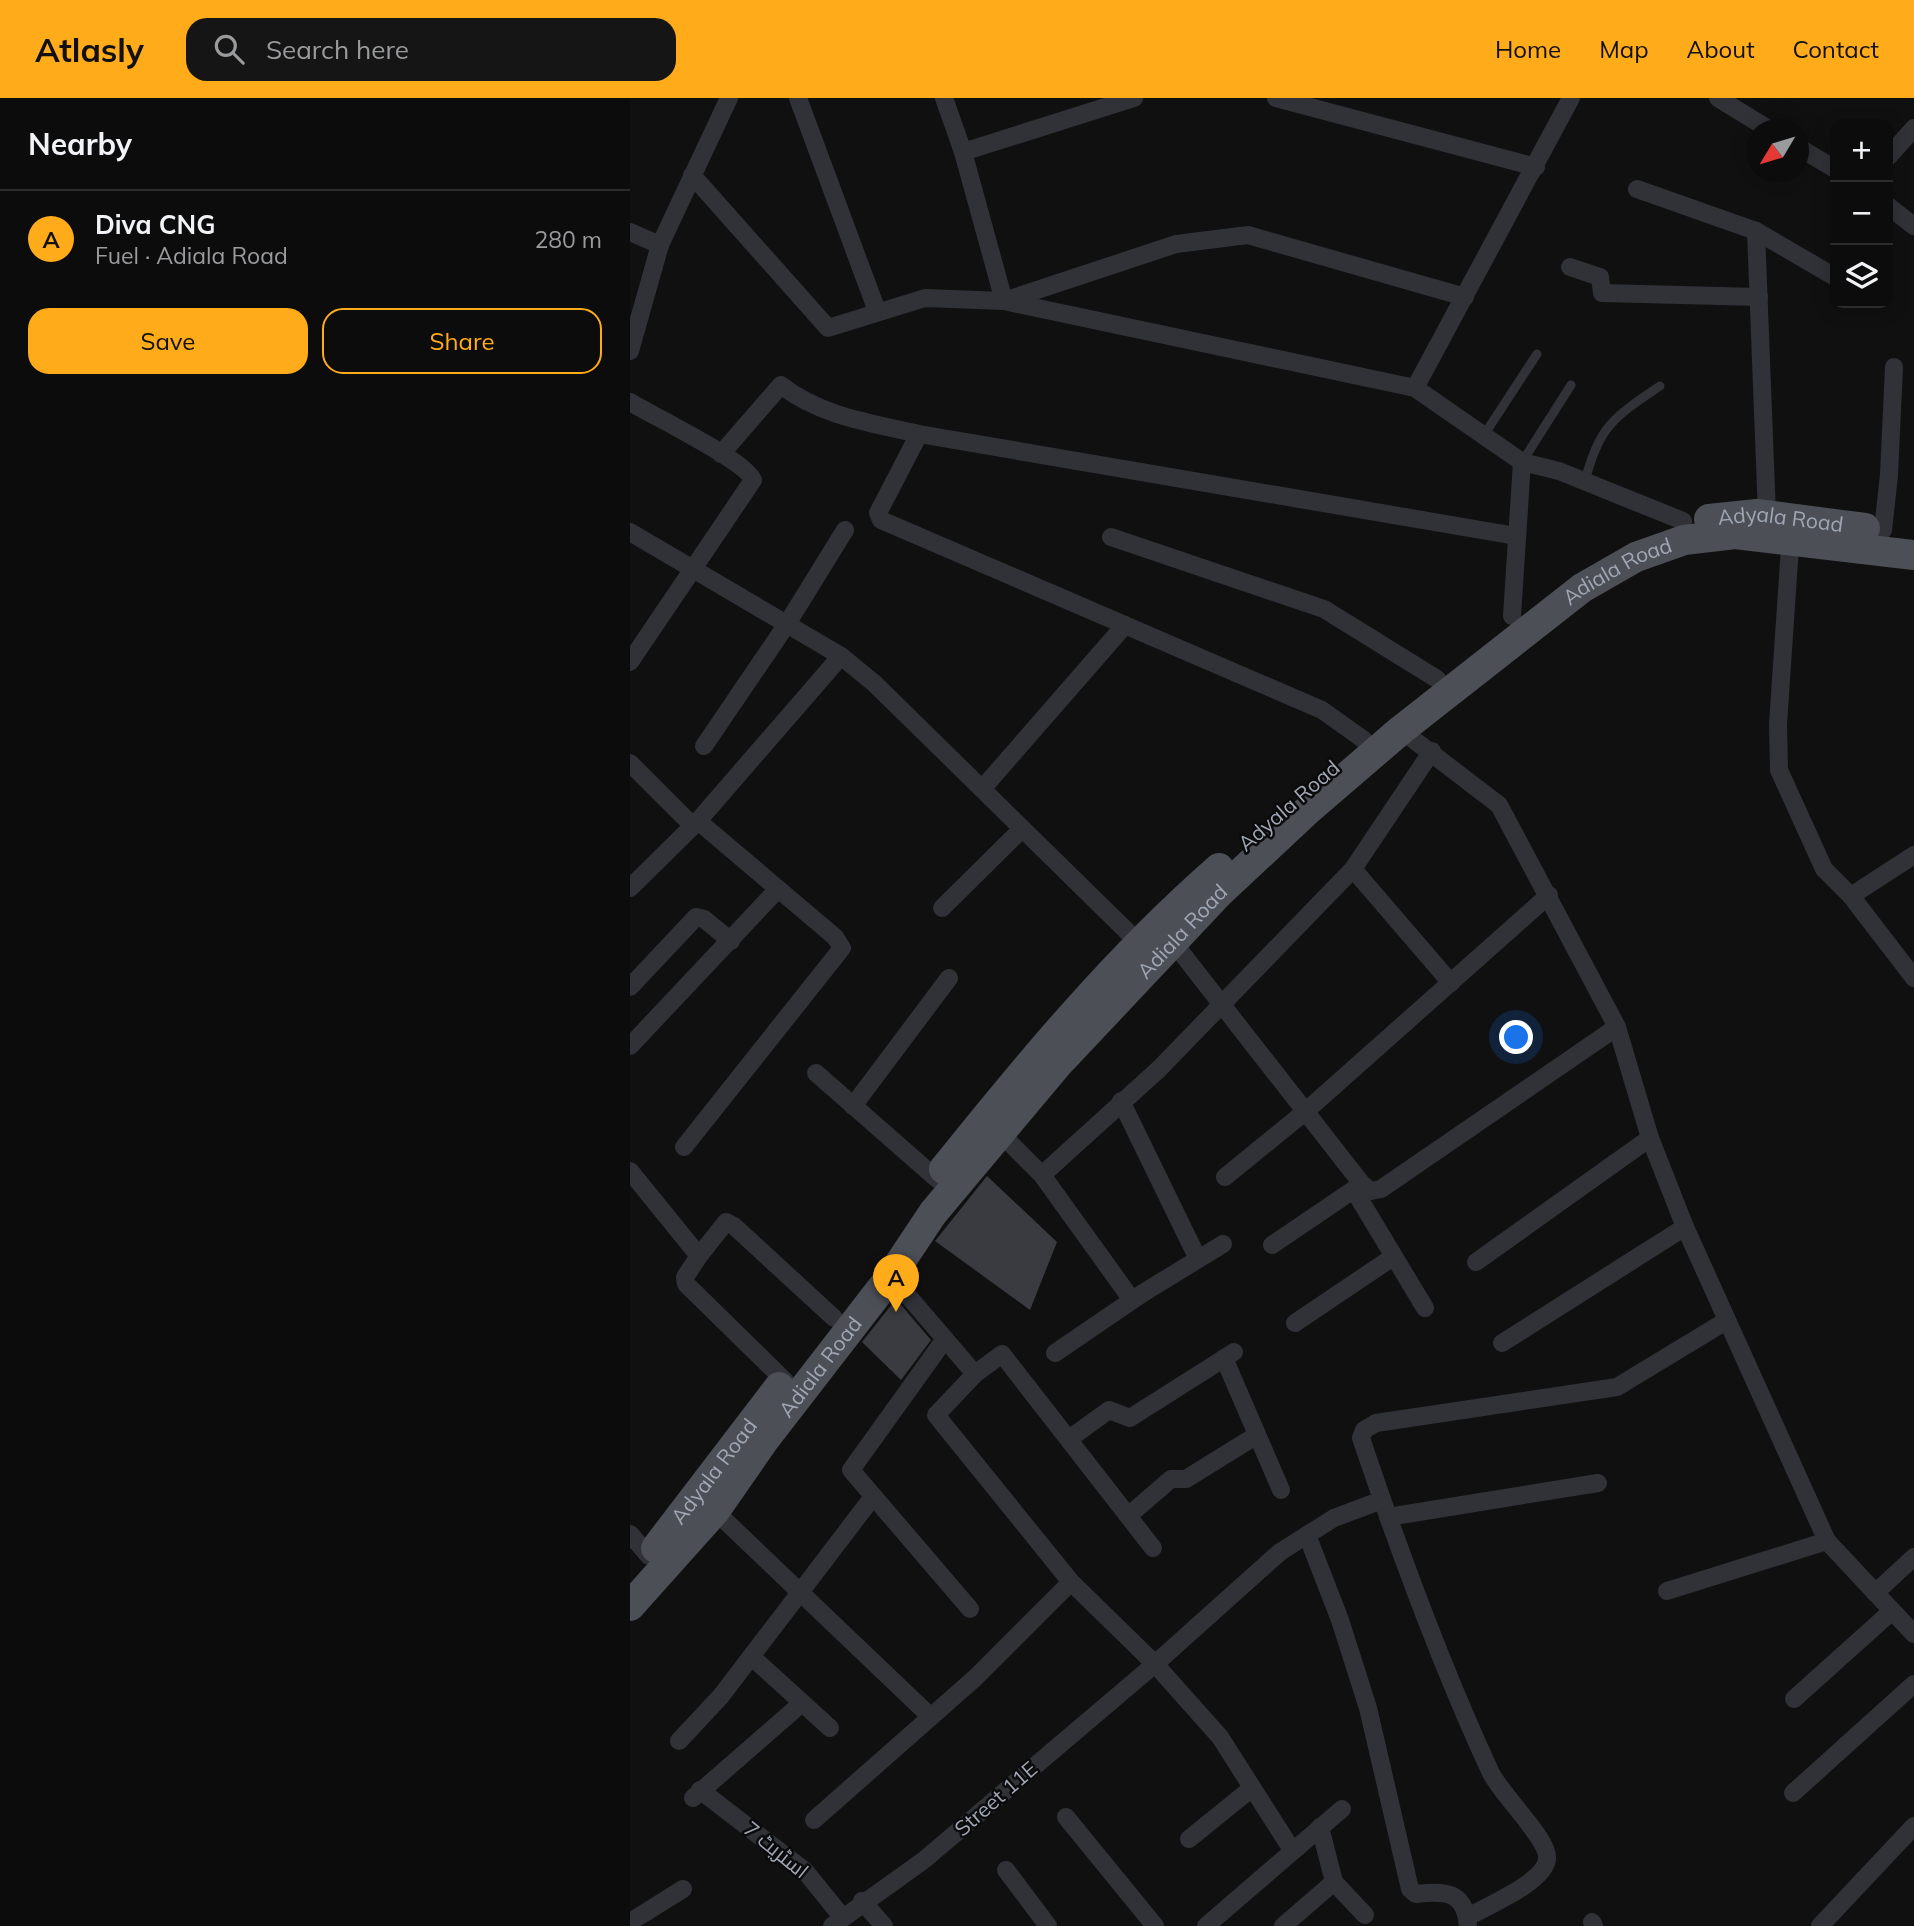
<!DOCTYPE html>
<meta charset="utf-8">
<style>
body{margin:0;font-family:Mulish,Cairo,sans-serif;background:#151516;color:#f1f3f6}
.controls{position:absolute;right:21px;top:21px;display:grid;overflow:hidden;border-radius:14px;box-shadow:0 4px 18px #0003}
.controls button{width:63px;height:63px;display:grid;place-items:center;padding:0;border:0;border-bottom:2px solid #2c2c2e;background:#0c0c0d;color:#f1f3f6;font:35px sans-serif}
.compass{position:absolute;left:1116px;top:21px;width:63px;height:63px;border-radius:50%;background:#0c0c0d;box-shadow:0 4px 18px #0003;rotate:232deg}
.you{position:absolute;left:887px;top:940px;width:24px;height:24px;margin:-18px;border:5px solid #fff;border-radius:50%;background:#1a73e8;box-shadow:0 0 0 10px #1a73e833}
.badge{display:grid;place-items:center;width:46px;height:46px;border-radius:50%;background:#ffab1a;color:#111;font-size:23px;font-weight:700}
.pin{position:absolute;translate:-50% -58px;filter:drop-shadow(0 2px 4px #0008)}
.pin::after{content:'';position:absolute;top:37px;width:24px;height:21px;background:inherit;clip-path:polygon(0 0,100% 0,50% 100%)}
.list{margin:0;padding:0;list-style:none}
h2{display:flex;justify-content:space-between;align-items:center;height:91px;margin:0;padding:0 28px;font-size:30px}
h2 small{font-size:23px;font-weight:400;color:#9a9b9d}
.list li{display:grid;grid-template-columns:46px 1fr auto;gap:21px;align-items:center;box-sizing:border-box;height:98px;padding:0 28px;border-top:2px solid #2c2c2e}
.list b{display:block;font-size:26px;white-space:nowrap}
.list p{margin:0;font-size:23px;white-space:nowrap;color:#9a9b9d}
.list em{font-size:23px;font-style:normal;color:#9a9b9d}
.actions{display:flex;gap:14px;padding:21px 28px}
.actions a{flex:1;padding:16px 0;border:2px solid #ffab1a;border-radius:21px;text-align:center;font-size:24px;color:#ffab1a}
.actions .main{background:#ffab1a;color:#111}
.icon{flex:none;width:38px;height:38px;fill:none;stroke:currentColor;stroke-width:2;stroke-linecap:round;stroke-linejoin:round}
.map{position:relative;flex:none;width:1284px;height:1828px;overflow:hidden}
header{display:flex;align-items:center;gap:42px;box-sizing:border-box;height:98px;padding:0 35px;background:#ffab1a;color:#111}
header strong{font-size:33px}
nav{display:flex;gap:38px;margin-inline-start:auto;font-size:24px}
.search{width:490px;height:63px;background:#151516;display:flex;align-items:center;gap:18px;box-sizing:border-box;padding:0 24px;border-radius:21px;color:#9a9b9d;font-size:26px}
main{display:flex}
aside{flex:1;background:#0c0c0d}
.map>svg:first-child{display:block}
</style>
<header>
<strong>Atlasly</strong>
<div class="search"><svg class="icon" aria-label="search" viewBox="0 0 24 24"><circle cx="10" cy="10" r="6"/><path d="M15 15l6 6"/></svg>Search here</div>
<nav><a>Home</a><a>Map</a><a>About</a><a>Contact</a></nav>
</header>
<main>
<aside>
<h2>Nearby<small></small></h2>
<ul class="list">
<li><span class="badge">A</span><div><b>Diva CNG</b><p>Fuel · Adiala Road</p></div><em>280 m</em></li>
</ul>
<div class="actions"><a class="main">Save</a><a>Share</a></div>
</aside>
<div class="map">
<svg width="1284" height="1828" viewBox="0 0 1284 1828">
<rect width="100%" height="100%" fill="#101011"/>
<g fill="#393b40">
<path d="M 357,1078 L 427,1144 L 400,1212 L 305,1143 Z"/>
<path d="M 266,1201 L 301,1242 L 271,1282 L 232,1244 Z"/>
</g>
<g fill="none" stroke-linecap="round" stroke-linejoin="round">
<g stroke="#303237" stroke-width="9">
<path d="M 854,337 L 907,256"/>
<path d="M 892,364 L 941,287"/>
<path d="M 955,384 C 968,329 984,319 1030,288"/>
</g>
<g stroke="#303237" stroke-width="18">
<path d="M 168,0 L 247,213"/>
<path d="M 314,0 L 333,54 L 374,203"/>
<path d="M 646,0 L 906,69"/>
<path d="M 941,0 L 785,290 L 892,364 L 929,373 L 1053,423"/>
<path d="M 1088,0 L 1140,32"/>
<path d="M 1168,49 L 1205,71"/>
<path d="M 333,54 L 504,0"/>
<path d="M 1258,59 L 1284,30"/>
<path d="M 62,77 L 198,230 L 295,200 L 374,203 L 785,290"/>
<path d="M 1007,91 L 1126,133 L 1205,179"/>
<path d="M 1258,108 L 1284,128"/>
<path d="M 1126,133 L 1137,417"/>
<path d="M 0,134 L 30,147"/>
<path d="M 940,169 L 970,179 L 972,195 L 1129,199"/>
<path d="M 374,203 L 546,146 L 618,137 L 835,199"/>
<path d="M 0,253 L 30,147 L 99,0"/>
<path d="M 0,304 C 23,318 115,362 123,382 L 0,564"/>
<path d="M 289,336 L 248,415 L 251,422 L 692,612 L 734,642"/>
<path d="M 91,356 L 151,287 C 190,318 241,325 289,336 L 886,438"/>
<path d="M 1253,432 L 1259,377 L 1264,269"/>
<path d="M 0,434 L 211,558 L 245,586 L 511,847"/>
<path d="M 1161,434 L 1148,626 L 1149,672 L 1194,771 L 1221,798 L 1284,880"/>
<path d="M 481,439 L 694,511 L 807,581"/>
<path d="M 882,518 L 892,364"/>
<path d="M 771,632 L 869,707 L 987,929 L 1020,1040 L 1055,1129 L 1197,1443 L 1284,1536"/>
<path d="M 74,648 L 157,526 L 215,432"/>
<path d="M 0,665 L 63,728"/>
<path d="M 352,691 L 495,527"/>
<path d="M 723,771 L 821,885"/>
<path d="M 0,790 L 68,723 L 211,558"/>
<path d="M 1221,798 L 1284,757"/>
<path d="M 312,810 L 391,732"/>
<path d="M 543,844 L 732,1086 L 741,1093 L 751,1091 L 987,929"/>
<path d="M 0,889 L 66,819 L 74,821 L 101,843"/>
<path d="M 0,948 L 148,791"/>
<path d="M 186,975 L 307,1081"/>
<path d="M 491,1003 L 568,1161"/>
<path d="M 223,1008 L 319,880"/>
<path d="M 370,1035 L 412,1077 L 502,1202"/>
<path d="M 54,1049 L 212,850 L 205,839 L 68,723"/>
<path d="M 0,1073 L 69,1158 L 55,1179 L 56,1186 L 155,1283"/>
<path d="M 412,1077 L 529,971 L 723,771 L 802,653"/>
<path d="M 595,1079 L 676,1013 L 919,797"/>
<path d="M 724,1092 L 795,1210"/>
<path d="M 642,1147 L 732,1086"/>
<path d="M 69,1158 L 96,1124 L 104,1128 L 204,1220"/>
<path d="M 846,1164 L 1020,1040"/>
<path d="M 261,1178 L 345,1276"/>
<path d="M 665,1225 L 763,1159"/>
<path d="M 315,1241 L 221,1372 L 340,1511"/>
<path d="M 872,1245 L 1055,1129"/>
<path d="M 425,1255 L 513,1195 L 593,1146"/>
<path d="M 594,1260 L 651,1392"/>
<path d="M 439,1341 L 479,1312 L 500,1320 L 604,1254"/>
<path d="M 85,1413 L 301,1619"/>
<path d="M 498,1418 L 541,1381 L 556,1381 L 627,1337"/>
<path d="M 758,1419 L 968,1385"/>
<path d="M 0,1436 L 19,1458"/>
<path d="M 677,1437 L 710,1522 L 738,1610 L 780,1791 L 786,1796 C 814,1793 835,1792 838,1828"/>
<path d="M 523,1450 L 372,1256 L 345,1276 L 306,1317 L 441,1484 L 525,1566 L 590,1639 L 662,1752"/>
<path d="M 1037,1493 L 1197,1443"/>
<path d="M 1245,1495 L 1284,1459"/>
<path d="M 122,1559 L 200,1630"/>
<path d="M 1164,1601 L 1262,1513"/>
<path d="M 49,1643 L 91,1598 L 242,1400"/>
<path d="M 70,1692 L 175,1773 L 213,1820"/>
<path d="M 1163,1695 L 1284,1586"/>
<path d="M 63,1700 L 172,1605"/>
<path d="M 436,1719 L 525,1828"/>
<path d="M 184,1722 L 345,1580 L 441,1484"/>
<path d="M 690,1729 L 704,1784 L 735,1817"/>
<path d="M 559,1741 L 622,1690"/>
<path d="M 376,1772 L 418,1828"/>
<path d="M 232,1803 L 254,1828"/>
<path d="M 838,1819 C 857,1808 915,1784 917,1761 C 920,1742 870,1696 860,1673 C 810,1565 769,1453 731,1340 L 734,1332 L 746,1325 L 987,1289 L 1096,1223"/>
<path d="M 0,1824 L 53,1791"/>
<path d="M 962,1824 L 964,1828"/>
<path d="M 202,1828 L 294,1762 L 525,1566 L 650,1454 L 704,1420 L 752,1402"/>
<path d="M 576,1828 L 712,1711"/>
<path d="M 653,1828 L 704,1784"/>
<path d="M 1190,1828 L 1284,1728"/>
</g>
<g stroke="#4c4f56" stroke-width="30">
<path id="s1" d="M 1079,421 L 1127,416 L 1235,430"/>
<path d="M 314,1071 C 399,965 487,859 589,770"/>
<path id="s2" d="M 26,1450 L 149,1289"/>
<path id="s3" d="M 0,1508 L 85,1413 L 135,1341 L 261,1178 L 303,1115 L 427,967 L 589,795 L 679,711 L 771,632 L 952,490 L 1006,459 L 1054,442 L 1105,436 L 1284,457"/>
</g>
</g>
<g text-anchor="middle" stroke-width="5" stroke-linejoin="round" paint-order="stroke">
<g font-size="21" fill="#9fa6b4" stroke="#0b0b0c">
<text dy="7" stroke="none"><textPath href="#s1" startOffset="72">Adyala Road</textPath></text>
<text dy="7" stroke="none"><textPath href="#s3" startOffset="1440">Adiala Road</textPath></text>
<text transform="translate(659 708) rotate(-41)" y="7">Adyala Road</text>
<text dy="7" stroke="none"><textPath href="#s3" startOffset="873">Adiala Road</textPath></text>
<text dy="7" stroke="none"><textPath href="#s3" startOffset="306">Adiala Road</textPath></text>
<text dy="7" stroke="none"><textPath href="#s2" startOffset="96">Adyala Road</textPath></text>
<text transform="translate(366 1701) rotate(-41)" y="7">Street 11E</text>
<text transform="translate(146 1752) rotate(39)" y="7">اسٹریٹ 7</text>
</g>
</g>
</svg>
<div class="controls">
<button>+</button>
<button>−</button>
<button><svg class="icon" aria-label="layers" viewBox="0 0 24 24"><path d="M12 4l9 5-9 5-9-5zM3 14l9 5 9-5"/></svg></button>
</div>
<svg class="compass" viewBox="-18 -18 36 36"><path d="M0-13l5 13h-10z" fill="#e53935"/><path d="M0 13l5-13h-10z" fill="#9a9b9d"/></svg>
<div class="you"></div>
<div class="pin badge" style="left:266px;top:1214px">A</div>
</div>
</main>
